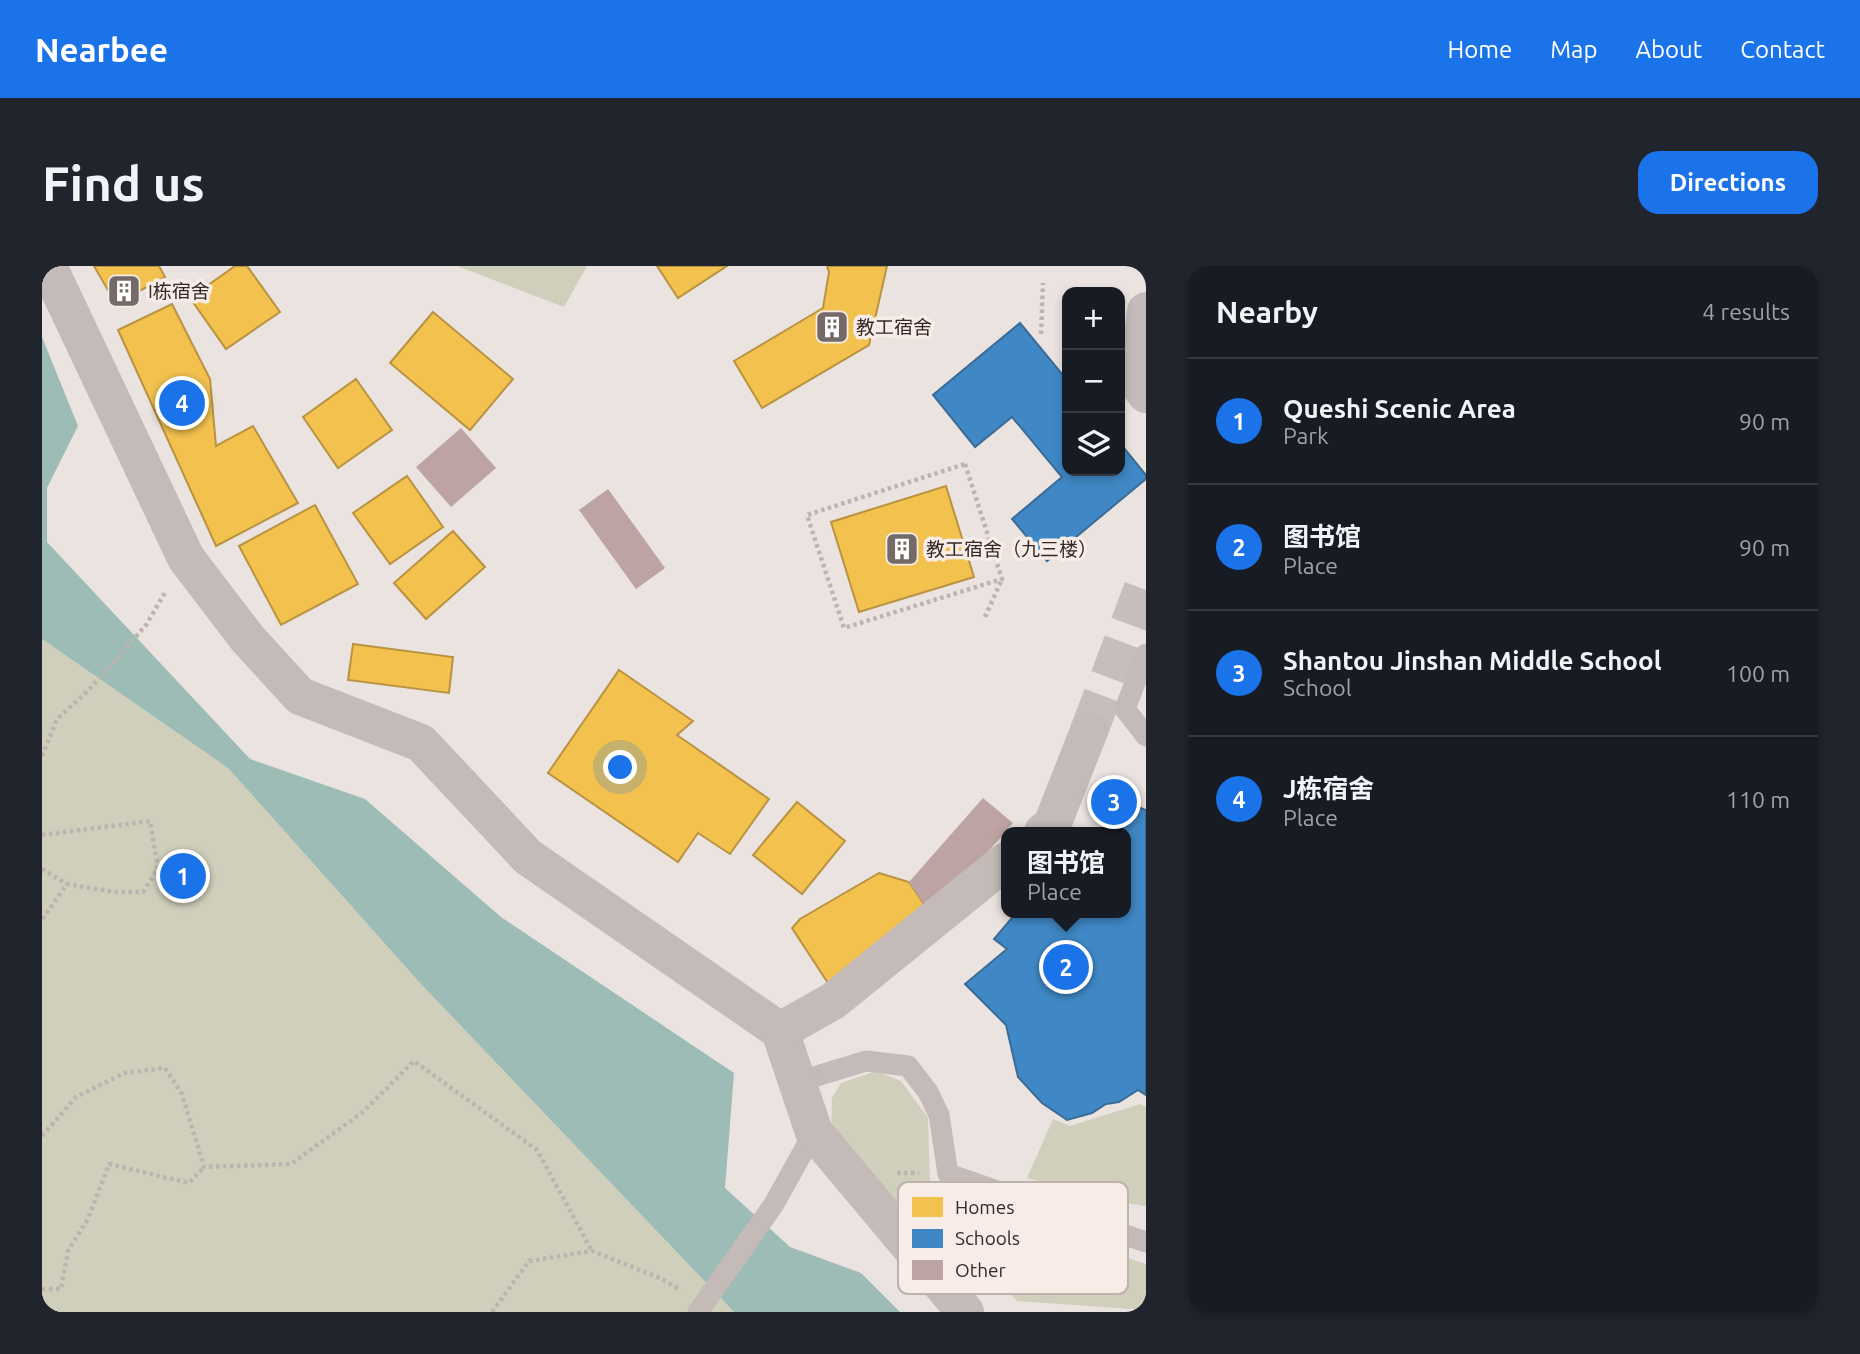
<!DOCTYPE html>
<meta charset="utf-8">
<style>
body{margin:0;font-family:Ubuntu,"Noto Sans SC",sans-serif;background:#20242c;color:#f1f3f6}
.controls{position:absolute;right:21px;top:21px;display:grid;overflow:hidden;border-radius:14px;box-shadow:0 4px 10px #0003}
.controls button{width:63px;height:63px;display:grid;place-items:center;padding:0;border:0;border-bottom:2px solid #363941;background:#171b24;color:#f1f3f6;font:35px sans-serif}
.you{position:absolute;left:579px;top:502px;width:24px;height:24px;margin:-18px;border:5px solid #fff;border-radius:50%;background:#1a73e8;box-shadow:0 0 0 10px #1a73e833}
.badge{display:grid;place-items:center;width:46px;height:46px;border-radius:50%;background:#1a73e8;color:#fff;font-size:23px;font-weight:700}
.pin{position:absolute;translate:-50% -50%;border:4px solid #fff;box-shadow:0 2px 7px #0006}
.popup{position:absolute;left:959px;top:561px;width:130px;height:91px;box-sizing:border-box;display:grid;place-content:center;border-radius:14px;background:#171b24;filter:drop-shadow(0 2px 5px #0005);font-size:23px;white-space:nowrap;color:#9ea1a6}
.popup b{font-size:26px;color:#f1f3f6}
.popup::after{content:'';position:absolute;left:50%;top:100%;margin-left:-14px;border:14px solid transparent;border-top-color:#171b24}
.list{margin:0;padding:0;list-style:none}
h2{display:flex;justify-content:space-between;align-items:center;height:91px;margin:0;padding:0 28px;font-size:30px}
h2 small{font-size:23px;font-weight:400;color:#9ea1a6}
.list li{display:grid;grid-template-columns:46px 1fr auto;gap:21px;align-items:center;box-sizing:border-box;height:126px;padding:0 28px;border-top:2px solid #363941}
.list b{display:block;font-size:26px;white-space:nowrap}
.list p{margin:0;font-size:23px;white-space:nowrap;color:#9ea1a6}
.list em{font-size:23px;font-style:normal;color:#9ea1a6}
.icon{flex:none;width:38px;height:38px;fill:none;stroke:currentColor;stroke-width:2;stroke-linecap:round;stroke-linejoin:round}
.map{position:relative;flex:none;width:1104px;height:1046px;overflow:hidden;border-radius:21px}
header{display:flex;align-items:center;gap:42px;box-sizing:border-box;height:98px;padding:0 35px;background:#1a73e8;color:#fff}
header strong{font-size:33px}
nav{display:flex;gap:38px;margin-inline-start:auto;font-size:24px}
.intro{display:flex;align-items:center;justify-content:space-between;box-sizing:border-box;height:168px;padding:0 42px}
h1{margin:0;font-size:49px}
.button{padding:18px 32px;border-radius:21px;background:#1a73e8;color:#fff;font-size:24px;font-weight:700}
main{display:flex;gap:42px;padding:0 42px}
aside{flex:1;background:#171b24;border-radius:21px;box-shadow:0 4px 10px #0003}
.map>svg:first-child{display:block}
</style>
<header>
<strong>Nearbee</strong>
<nav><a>Home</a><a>Map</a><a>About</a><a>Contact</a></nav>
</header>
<div class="intro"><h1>Find us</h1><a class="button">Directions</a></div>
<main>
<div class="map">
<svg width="1104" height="1046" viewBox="0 0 1104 1046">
<rect width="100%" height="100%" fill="#ebe3e0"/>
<g fill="#d0cfbb">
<path d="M 415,0 L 545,0 L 522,41 Z"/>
<path d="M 0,373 L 186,502 L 378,717 L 692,1046 L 0,1046 Z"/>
<path d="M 834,805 L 859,815 L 886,852 L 888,917 L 910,934 L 909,964 L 927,965 L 929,990 L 899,1000 L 789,875 L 790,832 L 799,817 Z"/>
<path d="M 1098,838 L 1104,841 L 1104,940 L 1084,937 L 985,912 L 1011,853 L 1028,860 Z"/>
<path d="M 936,944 L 1104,998 L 1104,1044 L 975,1035 L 936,995 Z"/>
</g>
<path fill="#9dbcb5" d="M 0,71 L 36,160 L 5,222 L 5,276 L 208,493 L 323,533 L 459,651 L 692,807 L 683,922 L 748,981 L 819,1007 L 858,1046 L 692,1046 L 378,717 L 186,502 L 0,373 Z"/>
<g fill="#f2c14e" stroke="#b99342" stroke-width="2">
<path d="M 52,0 L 117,0 L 123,11 L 74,38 Z"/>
<path d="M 193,0 L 205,0 L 238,46 L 184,83 L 148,32 Z"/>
<path d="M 615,0 L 685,0 L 636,32 Z"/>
<path d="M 785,0 L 845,0 L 827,79 L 720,142 L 692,95 L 781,42 L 787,6 Z"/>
<path d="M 130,38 L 168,113 L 174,180 L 211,160 L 256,237 L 174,280 L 76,64 Z"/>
<path d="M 391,46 L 471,113 L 428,164 L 348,97 Z"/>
<path d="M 314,113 L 350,164 L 296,202 L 261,151 Z"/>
<path d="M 365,210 L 401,261 L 348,298 L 311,247 Z"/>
<path d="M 904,220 L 932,311 L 817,346 L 789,256 Z"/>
<path d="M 273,239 L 316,318 L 239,359 L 197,280 Z"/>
<path d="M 411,265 L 443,301 L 384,353 L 352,317 Z"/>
<path d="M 311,378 L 411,391 L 407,427 L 306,414 Z"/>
<path d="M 577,404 L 651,455 L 635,469 L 727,533 L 688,588 L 656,567 L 636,596 L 506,507 Z"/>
<path d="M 755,536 L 803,575 L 760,628 L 711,589 Z"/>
<path d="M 837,607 L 867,616 L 890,650 L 786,717 L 750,662 L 758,653 Z"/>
</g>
<g fill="#3f88c5" stroke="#3c6c96" stroke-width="2">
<path d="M 978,57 L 1025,114 L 1025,205 L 1078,205 L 1078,177 L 1104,209 L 1104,213 L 1005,295 L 970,253 L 1020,211 L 970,151 L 933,181 L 891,129 Z"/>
<path d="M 1094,540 L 1104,544 L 1104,829 L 1096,824 L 1077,836 L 1064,838 L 1050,847 L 1025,854 L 1000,837 L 976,811 L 964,759 L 923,718 L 965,683 L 952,673 L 974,647 L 995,649 L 1084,647 L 1084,566 L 1070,566 Z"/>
<path d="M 916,932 L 933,933 L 931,961 L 914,960 Z"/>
</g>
<g fill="#bda4a2">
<path d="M 419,162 L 454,202 L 409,241 L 374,201 Z"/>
<path d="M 566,223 L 623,302 L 594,323 L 537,244 Z"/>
<path d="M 941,532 L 971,557 L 890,650 L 867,616 Z"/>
</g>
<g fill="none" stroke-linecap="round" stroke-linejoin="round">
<path stroke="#c6bebb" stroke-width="38" stroke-dasharray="38 19" stroke-linecap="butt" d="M 1047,465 L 1104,314"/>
<g stroke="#bdb4b1" stroke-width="4.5" stroke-dasharray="3.5 3.5" stroke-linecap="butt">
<path d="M 999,68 L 1001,17"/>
<path d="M 923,198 L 960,313 L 802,362 L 765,249 Z"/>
<path d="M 943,351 L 960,313"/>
<path d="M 0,490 L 15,453 L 47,424 L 104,359 L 124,325"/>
<path d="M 0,569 L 108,555 L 116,603 L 101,626 L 72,626 L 25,618 L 0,654"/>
<path d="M 0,603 L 25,618"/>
<path d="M 0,870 L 34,831 L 82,807 L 123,802 L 140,828 L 162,901 L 249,898 L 321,846 L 372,795 L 495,884 L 550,985"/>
<path d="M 855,907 L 877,907"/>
<path d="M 0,1023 L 19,1023 L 26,985 L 46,953 L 67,898 L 147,917 L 162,901"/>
<path d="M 450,1046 L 487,995 L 550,985 L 618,1012 L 639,1024"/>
</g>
<g stroke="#c4bbb8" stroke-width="21">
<path d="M 1104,388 L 1083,443 L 1104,470"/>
<path d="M 755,816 L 824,795 L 866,800 L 886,826 L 897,849 L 906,908 L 1104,976"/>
<path d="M 656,1046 L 732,938 L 772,866"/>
</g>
<g stroke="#c4bbb8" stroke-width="38">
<path d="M 6,0 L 144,292 L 205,372 L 258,430 L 379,477 L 486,591 L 738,765 L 772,866 L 923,1046"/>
<path d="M 1104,45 L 1096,117 L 1104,128"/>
<path d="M 1001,566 L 1010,559 L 1047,465"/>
<path d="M 738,765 L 791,735 L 964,595"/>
</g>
</g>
<defs>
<symbol id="building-square" viewBox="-11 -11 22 22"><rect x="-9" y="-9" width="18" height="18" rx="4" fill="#746a68" stroke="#f8ece7"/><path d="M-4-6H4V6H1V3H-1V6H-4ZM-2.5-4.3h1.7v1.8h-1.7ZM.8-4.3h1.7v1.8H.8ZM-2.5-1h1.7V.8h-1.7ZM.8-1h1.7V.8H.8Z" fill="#fff"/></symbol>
</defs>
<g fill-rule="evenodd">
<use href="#building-square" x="63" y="6" width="38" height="38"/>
<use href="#building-square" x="771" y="42" width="38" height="38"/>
<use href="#building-square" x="841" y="264" width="38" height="38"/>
</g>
<g text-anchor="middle" stroke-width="7" stroke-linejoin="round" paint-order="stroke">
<g font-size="19" fill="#342927" stroke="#f8ece7" text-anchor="start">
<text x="106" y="32">I栋宿舍</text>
<text x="814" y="68">教工宿舍</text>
<text x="884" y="290">教工宿舍（九三楼）</text>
</g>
</g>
<rect x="856" y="916" width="230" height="112" rx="10" fill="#f8ece7" stroke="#bdb2ad" stroke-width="2"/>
<rect x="870" y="931" width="31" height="20" fill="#f2c14e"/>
<rect x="870" y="963" width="31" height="19" fill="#3f88c5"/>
<rect x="870" y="994" width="31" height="20" fill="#bda4a2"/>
<g font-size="19" fill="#342927">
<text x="913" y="948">Homes</text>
<text x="913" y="979">Schools</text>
<text x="913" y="1011">Other</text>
</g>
</svg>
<div class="controls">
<button>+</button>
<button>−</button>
<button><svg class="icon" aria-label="layers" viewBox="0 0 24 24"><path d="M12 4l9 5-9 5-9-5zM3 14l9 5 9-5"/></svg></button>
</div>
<div class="you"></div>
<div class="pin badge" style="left:141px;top:610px">1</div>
<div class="pin badge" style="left:1024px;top:701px">2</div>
<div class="popup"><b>图书馆</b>Place</div>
<div class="pin badge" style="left:1072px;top:536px">3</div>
<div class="pin badge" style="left:140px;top:137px">4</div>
</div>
<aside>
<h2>Nearby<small>4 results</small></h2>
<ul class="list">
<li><span class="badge">1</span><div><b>Queshi Scenic Area</b><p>Park</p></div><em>90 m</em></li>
<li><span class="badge">2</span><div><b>图书馆</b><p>Place</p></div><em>90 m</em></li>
<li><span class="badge">3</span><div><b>Shantou Jinshan Middle School</b><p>School</p></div><em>100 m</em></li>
<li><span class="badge">4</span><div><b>J栋宿舍</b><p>Place</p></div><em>110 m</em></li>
</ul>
</aside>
</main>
